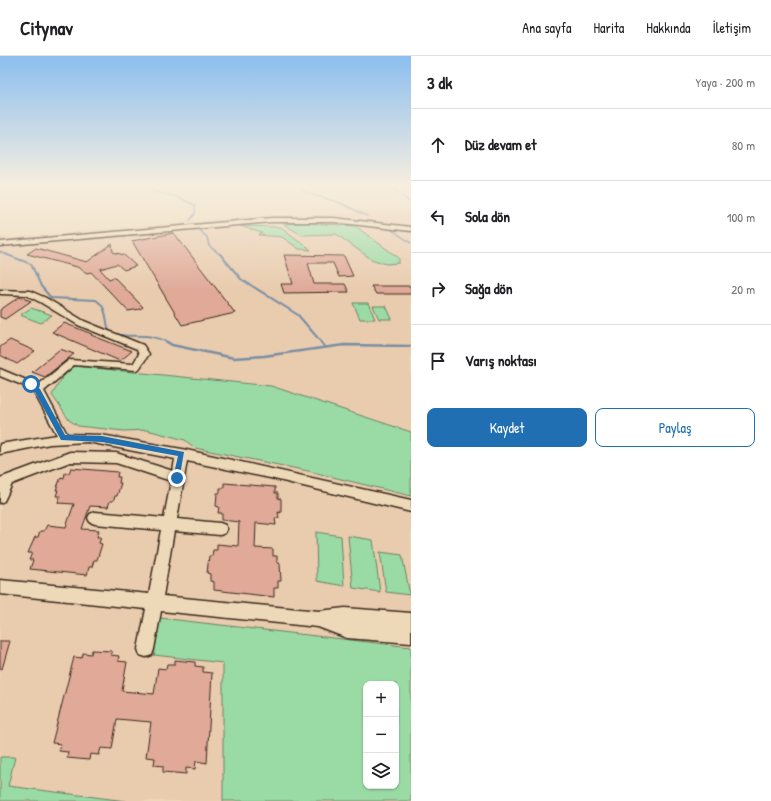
<!DOCTYPE html>
<html lang="tr">
<meta charset="utf-8">
<style>
body{margin:0;font-family:"Patrick Hand",sans-serif;background:#f6f6f6;color:#202124}
.controls{position:absolute;right:12px;bottom:12px;display:grid;overflow:hidden;border-radius:8px;box-shadow:0 1px 3px #0004}
.controls button{width:36px;height:36px;display:grid;place-items:center;padding:0;border:0;border-bottom:1px solid #e0e0e0;background:#fff;color:#202124;font:20px sans-serif}
.stop{position:absolute;width:12px;height:12px;margin:-9px;border:3px solid #1f6fb2;border-radius:50%;background:#fff}
.stop.end{background:#1f6fb2;border-color:#fff;box-shadow:0 1px 4px #0008}
.list{margin:0;padding:0;list-style:none}
h2{display:flex;justify-content:space-between;align-items:center;height:52px;margin:0;padding:0 16px;font-size:17px}
h2 small{font-size:13px;font-weight:400;color:#757577}
.list li{display:grid;grid-template-columns:26px 1fr auto;gap:12px;align-items:center;box-sizing:border-box;height:72px;padding:0 16px;border-top:1px solid #e0e0e0}
.list b{display:block;font-size:15px;white-space:nowrap}
.list em{font-size:13px;font-style:normal;color:#757577}
.actions{display:flex;gap:8px;padding:12px 16px}
.actions a{flex:1;padding:9px 0;border:1px solid #1f6fb2;border-radius:8px;text-align:center;font-size:14px;color:#1f6fb2}
.actions .main{background:#1f6fb2;color:#fff}
.icon{flex:none;width:22px;height:22px;fill:none;stroke:currentColor;stroke-width:2;stroke-linecap:round;stroke-linejoin:round}
.map{position:relative;flex:none;width:411px;height:745px;overflow:hidden}
header{display:flex;align-items:center;gap:24px;box-sizing:border-box;height:56px;padding:0 20px;background:#fff;border-bottom:1px solid #e0e0e0}
header strong{font-size:19px}
nav{display:flex;gap:22px;margin-inline-start:auto;font-size:14px}
main{display:flex}
aside{flex:1;background:#fff}
.map>svg:first-child{display:block}
</style>
<header>
<strong>Citynav</strong>
<nav><a>Ana sayfa</a><a>Harita</a><a>Hakkında</a><a>İletişim</a></nav>
</header>
<main>
<div class="map">
<svg width="411" height="745" viewBox="0 0 411 745">
<rect width="100%" height="100%" fill="#edd9b7"/>
<filter id="ink" filterUnits="userSpaceOnUse"><feTurbulence type="fractalNoise" baseFrequency=".025" numOctaves="2"/><feDisplacementMap in="SourceGraphic" scale="8" xChannelSelector="R" yChannelSelector="G"/><feConvolveMatrix kernelMatrix="1 2 1 2 8 2 1 2 1" color-interpolation-filters="sRGB"/></filter>
<g filter="url(#ink)">
<path fill="#e9cbae" fill-rule="evenodd" d="M 411,153 L 411,745 L 0,745 L 0,180 L 10,182 L 252,160 L 403,155 ZM 366,628 L 396,628 L 396,730 L 366,730 Z"/>
<g fill="#9adba5" stroke="#6a8262" fill-rule="evenodd">
<path d="M 306,167 L 355,170 L 399,202 L 399,207 L 386,208 L 371,203 L 336,178 L 302,179 L 283,168 Z"/>
<path d="M 240,170 L 281,171 L 311,194 L 299,193 L 282,181 L 259,179 L 262,177 Z"/>
<path d="M 353,247 L 368,247 L 375,263 L 360,263 Z"/>
<path d="M 373,250 L 386,250 L 392,263 L 379,263 Z"/>
<path d="M 31,252 L 52,259 L 41,267 L 20,259 Z"/>
<path d="M 74,310 L 271,330 L 411,376 L 411,440 L 308,415 L 195,392 L 185,384 L 147,374 L 124,375 L 78,370 L 69,364 L 52,339 L 62,322 Z"/>
<path d="M 316,476 L 341,480 L 344,530 L 317,525 Z"/>
<path d="M 348,480 L 373,484 L 380,536 L 353,532 Z"/>
<path d="M 380,496 L 402,499 L 410,539 L 386,536 Z"/>
<path d="M 160,562 L 411,591 L 411,745 L 223,745 L 223,607 L 154,599 ZM 366,628 L 396,628 L 396,730 L 366,730 Z"/>
<path d="M 0,701 L 15,701 L 8,730 L 126,745 L 0,745 Z"/>
</g>
<g fill="none" stroke-linecap="round" stroke-linejoin="round">
<g stroke="#778ea3" stroke-width="1.5">
<path d="M 152,130 L 153,136 L 175,140 L 195,149 L 195,158 L 190,164"/>
<path d="M 300,130 L 306,137 L 338,146 L 367,160"/>
<path d="M 389,130 L 411,147"/>
<path d="M 198,173 L 207,181 L 209,190 L 221,199"/>
<path d="M 392,174 L 411,187"/>
<path d="M 0,196 L 8,199"/>
</g>
<g stroke="#778ea3" stroke-width="2">
<path d="M 5,198 L 31,208 L 41,230 L 51,242 L 96,244 C 108,252 105,263 109,275 C 127,285 146,274 169,287"/>
<path d="M 220,198 L 241,223 L 298,259 L 322,287"/>
</g>
<g stroke="#778ea3" stroke-width="2.5">
<path d="M 167,286 L 172,289 L 234,302 L 264,300 L 344,289 L 411,290"/>
<path d="M 321,286 L 325,291"/>
</g>
</g>
<g fill="#e0a998" stroke="#3b2a1e">
<path d="M 174,177 L 235,257 L 182,269 L 132,185 Z"/>
<path d="M 112,188 L 113,196 L 124,199 L 136,210 L 124,214 L 117,208 L 100,213 L 109,223 L 114,221 L 143,251 L 140,253 L 128,255 L 91,216 L 87,217 L 77,211 L 27,198 L 36,192 L 87,206 Z"/>
<path d="M 284,199 L 344,200 L 353,220 L 339,221 L 333,207 L 308,207 L 314,228 L 345,228 L 349,236 L 284,237 L 281,228 L 293,228 Z"/>
<path d="M 371,230 L 411,230 L 411,238 L 376,238 Z"/>
<path d="M 19,241 L 31,245 L 5,263 L 0,261 L 0,254 Z"/>
<path d="M 64,267 L 92,278 L 91,279 L 132,295 L 120,305 L 52,276 Z"/>
<path d="M 10,284 L 35,295 L 17,308 L 0,299 L 0,291 Z"/>
<path d="M 60,293 L 74,298 L 45,321 L 32,316 Z"/>
<path d="M 71,412 L 118,416 L 117,421 L 120,421 L 119,427 L 121,427 L 117,440 L 115,440 L 113,445 L 110,445 L 108,451 L 90,450 L 82,473 L 99,474 L 97,481 L 101,481 L 99,487 L 102,488 L 97,504 L 94,504 L 92,511 L 89,511 L 87,519 L 30,513 L 33,504 L 29,504 L 32,497 L 28,497 L 35,481 L 38,481 L 40,475 L 44,475 L 47,469 L 66,471 L 74,448 L 58,447 L 60,440 L 56,440 L 58,434 L 56,434 L 61,421 L 64,422 L 65,417 L 69,417 Z"/>
<path d="M 224,427 L 275,431 L 275,437 L 278,437 L 278,442 L 281,443 L 281,457 L 278,456 L 279,462 L 275,462 L 276,469 L 256,467 L 255,492 L 273,493 L 273,500 L 277,500 L 277,507 L 280,507 L 281,525 L 278,525 L 278,532 L 274,532 L 274,541 L 214,534 L 214,526 L 210,525 L 210,518 L 207,517 L 209,500 L 212,500 L 213,494 L 217,494 L 217,488 L 238,490 L 239,466 L 222,464 L 222,457 L 218,457 L 219,451 L 216,450 L 217,437 L 220,437 L 220,432 L 224,432 Z"/>
<path d="M 0,585 L 10,585 L 2,613 L 0,612 Z"/>
<path d="M 92,594 L 112,595 L 111,599 L 119,600 L 118,605 L 127,606 L 122,635 L 154,638 L 158,612 L 166,613 L 167,608 L 175,608 L 175,604 L 195,606 L 195,610 L 203,611 L 203,616 L 212,617 L 207,707 L 196,705 L 195,713 L 186,712 L 186,718 L 163,716 L 163,710 L 154,709 L 155,702 L 146,701 L 151,666 L 117,663 L 112,693 L 101,692 L 99,699 L 90,698 L 89,704 L 67,702 L 68,696 L 59,695 L 61,688 L 52,687 L 74,601 L 82,602 L 83,597 L 91,598 Z"/>
</g>
<g fill="none" stroke-linecap="round" stroke-linejoin="round">
<defs>
<g id="minor">
<path d="M 272,162 L 334,162 L 411,171 L 411,175 L 334,166 L 272,166 L 0,190 L 0,186 Z"/>
<path d="M 0,234 L 30,235 L 46,242 L 84,265 L 143,289 L 149,298 L 139,313 L 136,314 L 74,309 L 44,335 L 67,378 L 101,379 L 182,393 L 411,444 L 411,456 L 270,422 L 187,405 L 177,463 L 220,467 L 225,469 L 227,473 L 225,477 L 220,479 L 174,475 L 163,540 L 319,555 L 345,552 L 411,557 L 411,587 L 347,582 L 318,571 L 161,555 L 154,593 L 152,599 L 146,601 L 140,599 L 138,593 L 146,553 L 0,538 L 0,524 L 149,538 L 161,474 L 95,468 L 90,466 L 88,462 L 90,458 L 95,456 L 164,462 L 171,425 L 116,407 L 70,406 L 12,428 L 4,445 L 0,447 L 0,422 L 70,396 L 116,397 L 173,415 L 175,403 L 88,386 L 50,388 L 0,398 L 0,388 L 57,379 L 34,336 L 27,331 L 0,320 L 0,313 L 38,329 L 69,304 L 133,308 L 139,298 L 137,293 L 78,269 L 40,246 L 26,239 L 0,238 Z"/>
</g>
</defs>
<use href="#minor" stroke="#3b2a1e" stroke-width="3"/>
<use href="#minor" fill="#edd9b7" fill-rule="evenodd"/>
</g>
</g>
<linearGradient id="sky" x2="0" y2="1"><stop stop-color="#8bbff0"/><stop offset="0.55" stop-color="#f7eedf"/><stop offset="1" stop-color="#f7eedf" stop-opacity="0"/></linearGradient>
<rect width="411" height="235" fill="url(#sky)"/>
<path fill="#1f6fb2" d="M 31,326 L 40,333 L 65,379 L 102,380 L 184,396 L 179,425 L 177,426 L 173,422 L 178,400 L 102,386 L 61,384 L 35,336 L 28,328 Z"/>
</svg>
<div class="controls">
<button>+</button>
<button>−</button>
<button><svg class="icon" aria-label="layers" viewBox="0 0 24 24"><path d="M12 4l9 5-9 5-9-5zM3 14l9 5 9-5"/></svg></button>
</div>
<div class="stop" style="left:31px;top:328px"></div>
<div class="stop end" style="left:177px;top:422px"></div>
</div>
<aside>
<h2>3 dk<small>Yaya · 200 m</small></h2>
<ul class="list">
<li><svg class="icon" aria-label="ahead" viewBox="0 0 24 24"><path d="M12 20V5M6 11l6-6 6 6"/></svg><div><b>Düz devam et</b></div><em>80 m</em></li>
<li><svg class="icon" aria-label="left" viewBox="0 0 24 24"><path d="M17 20v-9H6M10 6l-5 5 5 5"/></svg><div><b>Sola dön</b></div><em>100 m</em></li>
<li><svg class="icon" aria-label="right" viewBox="0 0 24 24"><path d="M7 20v-9h11M14 6l5 5-5 5"/></svg><div><b>Sağa dön</b></div><em>20 m</em></li>
<li><svg class="icon" aria-label="arrive" viewBox="0 0 24 24"><path d="M6 21V4h12l-3 4 3 4H6"/></svg><div><b>Varış noktası</b></div></li>
</ul>
<div class="actions"><a class="main">Kaydet</a><a>Paylaş</a></div>
</aside>
</main>
